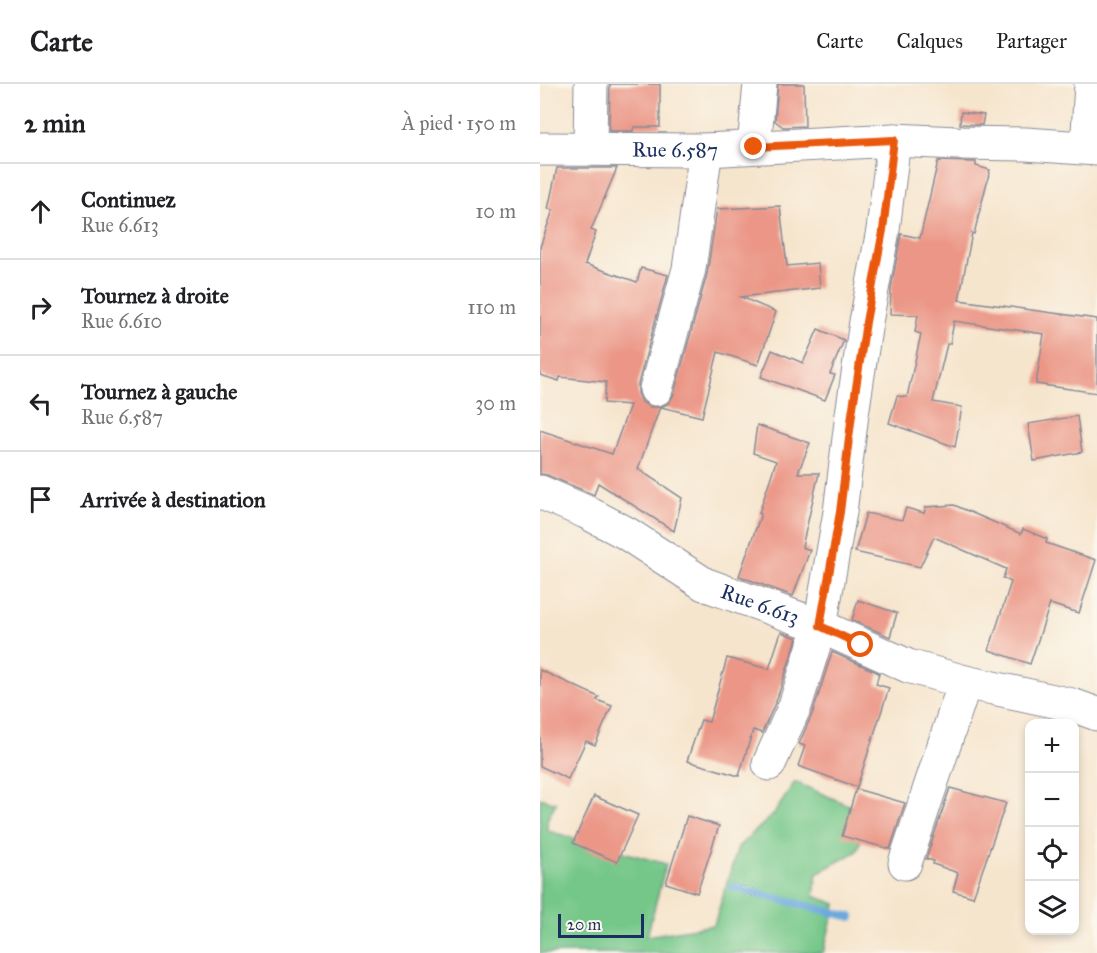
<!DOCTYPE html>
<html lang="fr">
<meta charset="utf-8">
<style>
body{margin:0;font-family:"IM FELL Great Primer",serif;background:#f2f2f2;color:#202124}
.controls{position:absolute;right:18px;bottom:18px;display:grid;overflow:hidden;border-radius:12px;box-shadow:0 3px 9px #0003}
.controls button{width:54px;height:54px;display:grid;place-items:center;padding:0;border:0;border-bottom:2px solid #e0e0e0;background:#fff;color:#202124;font:30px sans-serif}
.scale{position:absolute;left:18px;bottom:15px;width:86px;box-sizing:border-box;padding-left:6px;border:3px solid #1b2f5e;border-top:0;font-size:16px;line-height:21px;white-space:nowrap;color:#1b2f5e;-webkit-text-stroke:4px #fbf7ec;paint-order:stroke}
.stop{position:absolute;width:18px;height:18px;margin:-14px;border:4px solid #ea580c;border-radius:50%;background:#fff}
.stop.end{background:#ea580c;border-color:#fff;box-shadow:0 2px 6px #0008}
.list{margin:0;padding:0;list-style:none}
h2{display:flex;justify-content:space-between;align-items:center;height:78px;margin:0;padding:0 24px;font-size:26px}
h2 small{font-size:20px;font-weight:400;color:#757577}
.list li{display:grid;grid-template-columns:39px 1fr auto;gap:18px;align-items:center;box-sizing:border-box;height:96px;padding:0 24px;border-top:2px solid #e0e0e0}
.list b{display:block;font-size:22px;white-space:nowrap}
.list p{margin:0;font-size:20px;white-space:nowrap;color:#757577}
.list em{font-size:20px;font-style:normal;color:#757577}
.icon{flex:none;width:33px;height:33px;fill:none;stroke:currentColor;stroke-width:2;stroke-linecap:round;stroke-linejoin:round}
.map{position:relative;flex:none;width:557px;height:869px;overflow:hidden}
header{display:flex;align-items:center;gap:36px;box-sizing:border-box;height:84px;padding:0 30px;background:#fff;border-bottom:2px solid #e0e0e0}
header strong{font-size:28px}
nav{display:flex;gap:33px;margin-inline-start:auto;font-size:21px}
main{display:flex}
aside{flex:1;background:#fff}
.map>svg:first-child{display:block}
</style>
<header>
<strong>Carte</strong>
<nav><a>Carte</a><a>Calques</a><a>Partager</a></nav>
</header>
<main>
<aside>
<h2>2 min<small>À pied · 150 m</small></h2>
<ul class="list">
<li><svg class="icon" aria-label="ahead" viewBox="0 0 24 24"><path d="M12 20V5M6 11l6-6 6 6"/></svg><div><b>Continuez</b><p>Rue 6.613</p></div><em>10 m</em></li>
<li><svg class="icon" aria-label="right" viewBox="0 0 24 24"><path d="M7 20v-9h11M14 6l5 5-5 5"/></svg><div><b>Tournez à droite</b><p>Rue 6.610</p></div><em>110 m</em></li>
<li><svg class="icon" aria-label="left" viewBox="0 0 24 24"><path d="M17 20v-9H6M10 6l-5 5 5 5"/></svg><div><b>Tournez à gauche</b><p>Rue 6.587</p></div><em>30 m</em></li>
<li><svg class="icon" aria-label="arrive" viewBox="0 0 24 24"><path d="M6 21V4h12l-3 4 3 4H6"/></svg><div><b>Arrivée à destination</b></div></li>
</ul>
</aside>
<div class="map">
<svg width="557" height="869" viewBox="0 0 557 869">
<rect width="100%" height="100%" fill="#fbf7ec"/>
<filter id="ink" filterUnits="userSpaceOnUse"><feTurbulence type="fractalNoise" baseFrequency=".0167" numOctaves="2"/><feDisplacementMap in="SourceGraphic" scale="12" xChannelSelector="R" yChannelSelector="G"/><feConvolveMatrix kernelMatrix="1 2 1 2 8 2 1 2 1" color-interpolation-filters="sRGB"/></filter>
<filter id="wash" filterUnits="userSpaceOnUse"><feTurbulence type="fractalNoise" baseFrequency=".008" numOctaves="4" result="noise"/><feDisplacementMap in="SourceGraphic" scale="24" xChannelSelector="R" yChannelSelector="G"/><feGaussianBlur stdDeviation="1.35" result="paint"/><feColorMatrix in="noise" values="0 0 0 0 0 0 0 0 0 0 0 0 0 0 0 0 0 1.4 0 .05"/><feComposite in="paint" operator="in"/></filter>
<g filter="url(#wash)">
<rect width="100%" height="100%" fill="#f6e5cd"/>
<path fill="#75c789" stroke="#487b74" stroke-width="1.5" d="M 255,698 L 331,731 L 316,768 L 277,789 L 274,812 L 296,820 L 283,869 L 0,869 L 0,714 L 16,719 C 11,728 4,736 8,747 L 126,780 L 107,852 L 174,841 L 198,763 L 234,730 Z"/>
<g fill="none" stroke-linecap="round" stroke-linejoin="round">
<path stroke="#6aa9dd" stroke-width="8" d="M 193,803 L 311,833"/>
</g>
<g id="blocks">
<g fill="#eb9686">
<path d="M 70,0 L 120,0 L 120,43 L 94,43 L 93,47 L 69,47 Z"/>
<path d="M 238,0 L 264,0 L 265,42 L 243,43 L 235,37 Z"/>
<path d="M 421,28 L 444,31 L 442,41 L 420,40 Z"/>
<path d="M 398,77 L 436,78 L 436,82 L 450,86 L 434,150 L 432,149 L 419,216 L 557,235 L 557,309 L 496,300 L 504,250 L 414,237 L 410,260 L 407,260 L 393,318 L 422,323 L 415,363 L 349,339 L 357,312 L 367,313 L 381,250 L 375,248 L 378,231 L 350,230 L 351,205 L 361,150 L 380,154 Z"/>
<path d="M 17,84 L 77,84 L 51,146 L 56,148 L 45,180 L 97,198 L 101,184 L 128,191 L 98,300 L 98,309 L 102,318 L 110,323 L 120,323 L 98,385 L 142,414 L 134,447 L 58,399 L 54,411 L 7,391 L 0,390 L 0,346 L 72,370 L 90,321 L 64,319 L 66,298 L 20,293 L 19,297 L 0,291 L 0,163 L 13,126 L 8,125 Z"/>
<path d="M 240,122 L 247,182 L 278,179 L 280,204 L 201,213 L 236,228 L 218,281 L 178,268 L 162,333 L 121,323 L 129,319 L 134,310 L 167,190 L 177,125 Z"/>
<path d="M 278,245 L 304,256 L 290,290 L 295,291 L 285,316 L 221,293 L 232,266 L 263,279 Z"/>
<path d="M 537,332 L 542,368 L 494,377 L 488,340 Z"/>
<path d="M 217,341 L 270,359 L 258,389 L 279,389 L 262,463 L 270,466 L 253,512 L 199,492 L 221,430 L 219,429 L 236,377 L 213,369 Z"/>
<path d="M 414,421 L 481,450 L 483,445 L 507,455 L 506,459 L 556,476 L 539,529 L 510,520 L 490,580 L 449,566 L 471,498 L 463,494 L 466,485 L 394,453 L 380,483 L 315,468 L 326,429 L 362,436 L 366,424 L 384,429 L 386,423 Z"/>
<path d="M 318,516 L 357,529 L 350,553 L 312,536 Z"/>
<path d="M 241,548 L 257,554 L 237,615 L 222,649 L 213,646 L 199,692 L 147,677 L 161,636 L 169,638 L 187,574 L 229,585 Z"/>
<path d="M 292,568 L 339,589 L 336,600 L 349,604 L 317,703 L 258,682 L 265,662 L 259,660 L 273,628 Z"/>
<path d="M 0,586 L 59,613 L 57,616 L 72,622 L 55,661 L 46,657 L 28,695 L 0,682 Z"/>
<path d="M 410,704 L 466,719 L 433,813 L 413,807 L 418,789 L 393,780 L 394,777 L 386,775 Z"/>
<path d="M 316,705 L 365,719 L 350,765 L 302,752 Z"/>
<path d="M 54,712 L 98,731 L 77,778 L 33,759 Z"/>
<path d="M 147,732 L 179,742 L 157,809 L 126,799 Z"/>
</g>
</g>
</g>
<g filter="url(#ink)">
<use href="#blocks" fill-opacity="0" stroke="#888a96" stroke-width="1.5"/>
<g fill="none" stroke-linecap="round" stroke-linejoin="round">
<defs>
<g id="street">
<path d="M 214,63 L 220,0"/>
<path d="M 50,64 L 51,0"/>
<path d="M 547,64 L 551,0"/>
<path id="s1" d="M 0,65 L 166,66 L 354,56 L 417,59 L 486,60 L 557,65"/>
<path d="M 116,305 L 149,185 L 166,66"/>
<path id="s2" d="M 0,408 L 46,428 L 86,449 L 164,500 L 280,542 L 368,582 L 425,598 L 532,621 L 557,630"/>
<path d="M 229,680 L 255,622 L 280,542 L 300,428 L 312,330 L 326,238 L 343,146 L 354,56"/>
<path d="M 365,779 L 425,598"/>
</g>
</defs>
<use href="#street" stroke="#888a96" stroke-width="35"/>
<use href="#street" stroke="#fff" stroke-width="33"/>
</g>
</g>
<g fill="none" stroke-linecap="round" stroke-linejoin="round" filter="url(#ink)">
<path stroke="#ea580c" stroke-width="8" d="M 214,63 L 354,56 L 343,146 L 326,238 L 312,330 L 300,428 L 280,542 L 321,561"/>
</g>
<g text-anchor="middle" stroke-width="6" stroke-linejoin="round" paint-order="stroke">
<g font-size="21" fill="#1b2f5e" stroke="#fbf7ec">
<text dy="7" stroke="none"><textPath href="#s1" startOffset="135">Rue 6.587</textPath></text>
<text dy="7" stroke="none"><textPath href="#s2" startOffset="248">Rue 6.613</textPath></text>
</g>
</g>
</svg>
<div class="controls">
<button>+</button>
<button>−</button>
<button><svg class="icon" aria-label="locate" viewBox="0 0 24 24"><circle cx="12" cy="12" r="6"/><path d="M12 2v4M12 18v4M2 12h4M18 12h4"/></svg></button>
<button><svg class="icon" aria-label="layers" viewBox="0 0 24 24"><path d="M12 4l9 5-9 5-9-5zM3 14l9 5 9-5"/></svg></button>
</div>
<div class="scale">20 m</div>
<div class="stop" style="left:321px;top:561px"></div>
<div class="stop end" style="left:214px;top:63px"></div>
</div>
</main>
